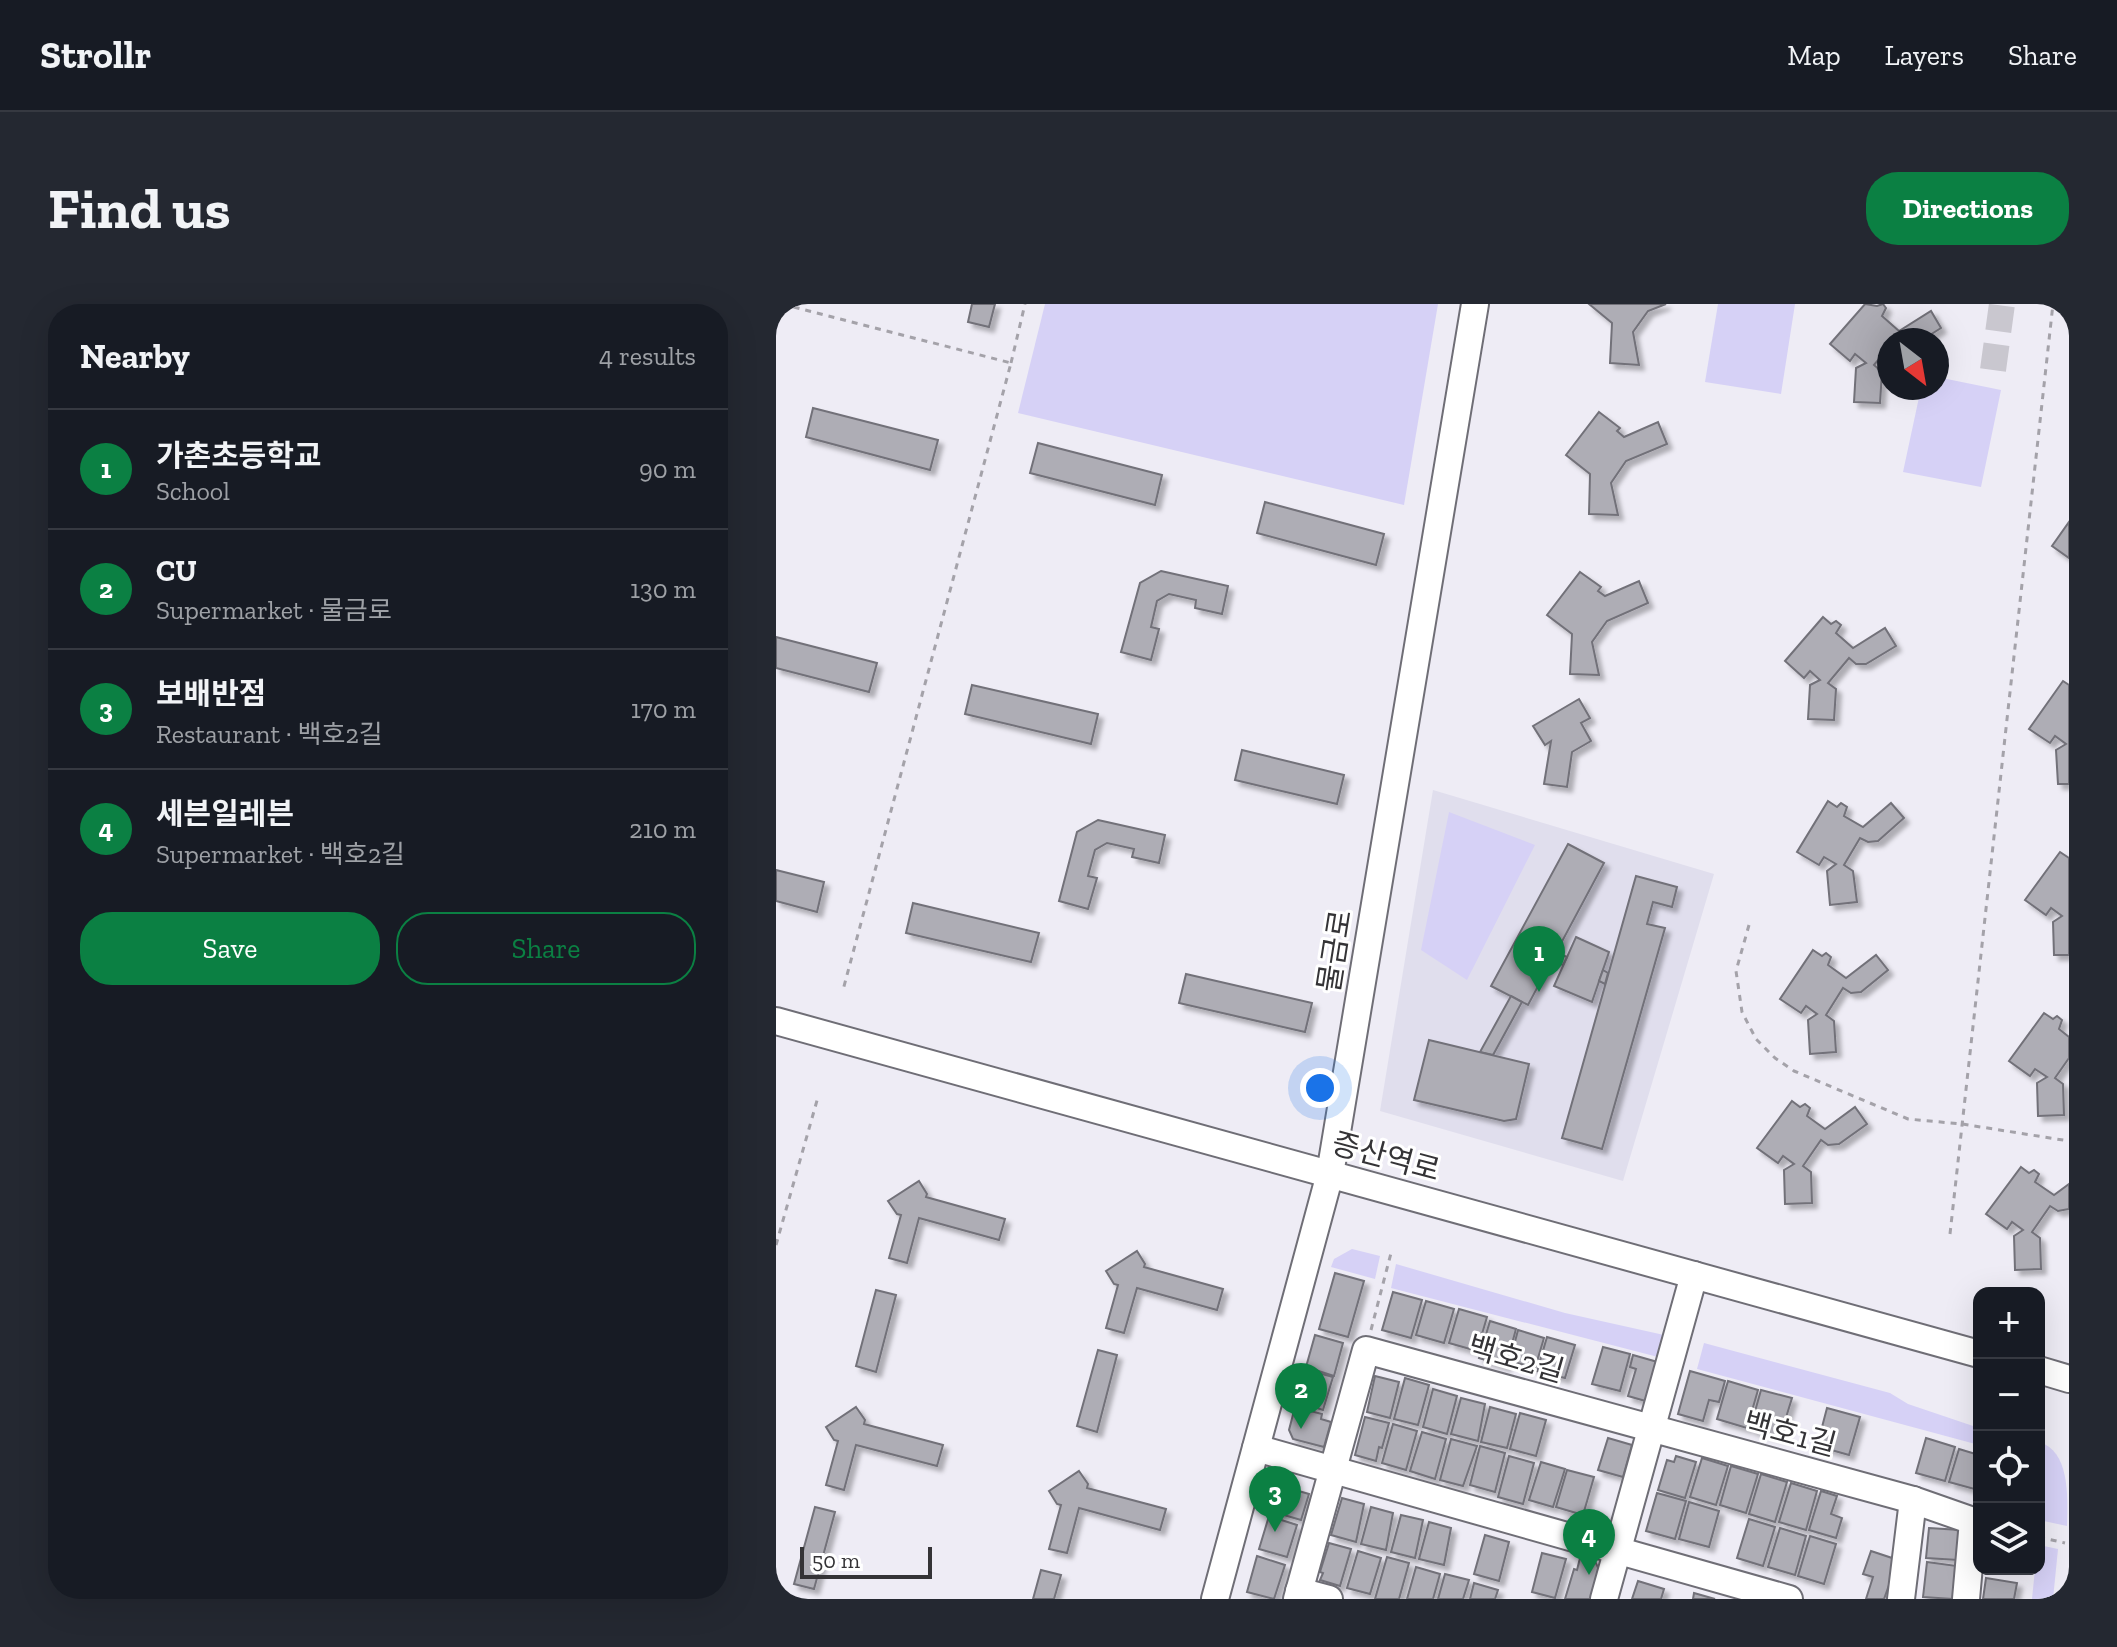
<!DOCTYPE html>
<meta charset="utf-8">
<style>
body{margin:0;font-family:"Zilla Slab","Noto Sans KR",serif;background:#242831;color:#f1f3f6}
.controls{position:absolute;right:24px;bottom:24px;display:grid;overflow:hidden;border-radius:16px;box-shadow:0 8px 32px #0002}
.controls button{width:72px;height:72px;display:grid;place-items:center;padding:0;border:0;border-bottom:2px solid #363941;background:#171b24;color:#f1f3f6;font:40px sans-serif}
.compass{position:absolute;left:1101px;top:24px;width:72px;height:72px;border-radius:50%;background:#171b24;box-shadow:0 8px 32px #0002;rotate:149deg}
.scale{position:absolute;left:24px;bottom:20px;width:132px;box-sizing:border-box;padding-left:8px;border:4px solid #343336;border-top:0;font-size:22px;line-height:28px;white-space:nowrap;color:#343336;-webkit-text-stroke:6px #fff;paint-order:stroke}
.you{position:absolute;left:544px;top:784px;width:28px;height:28px;margin:-20px;border:6px solid #fff;border-radius:50%;background:#1a73e8;box-shadow:0 0 0 12px #1a73e833}
.badge{display:grid;place-items:center;width:52px;height:52px;border-radius:50%;background:#0b8043;color:#fff;font-size:26px;font-weight:700}
.pin{position:absolute;translate:-50% -66px;filter:drop-shadow(0 2px 4px #0008)}
.pin::after{content:'';position:absolute;top:42px;width:28px;height:24px;background:inherit;clip-path:polygon(0 0,100% 0,50% 100%)}
.list{margin:0;padding:0;list-style:none}
h2{display:flex;justify-content:space-between;align-items:center;height:104px;margin:0;padding:0 32px;font-size:34px}
h2 small{font-size:26px;font-weight:400;color:#9ea1a6}
.list li{display:grid;grid-template-columns:52px 1fr auto;gap:24px;align-items:center;box-sizing:border-box;height:120px;padding:0 32px;border-top:2px solid #363941}
.list b{display:block;font-size:30px;white-space:nowrap}
.list p{margin:0;font-size:26px;white-space:nowrap;color:#9ea1a6}
.list em{font-size:26px;font-style:normal;color:#9ea1a6}
.actions{display:flex;gap:16px;padding:24px 32px}
.actions a{flex:1;padding:18px 0;border:2px solid #0b8043;border-radius:32px;text-align:center;font-size:28px;color:#0b8043}
.actions .main{background:#0b8043;color:#fff}
.icon{flex:none;width:44px;height:44px;fill:none;stroke:currentColor;stroke-width:2;stroke-linecap:round;stroke-linejoin:round}
.map{position:relative;flex:none;width:1293px;height:1295px;overflow:hidden;border-radius:32px}
header{display:flex;align-items:center;gap:48px;box-sizing:border-box;height:112px;padding:0 40px;background:#171b24;border-bottom:2px solid #363941}
header strong{font-size:38px}
nav{display:flex;gap:44px;margin-inline-start:auto;font-size:28px}
.intro{display:flex;align-items:center;justify-content:space-between;box-sizing:border-box;height:192px;padding:0 48px}
h1{margin:0;font-size:56px}
.button{padding:20px 36px;border-radius:32px;background:#0b8043;color:#fff;font-size:28px;font-weight:700}
main{display:flex;gap:48px;padding:0 48px}
aside{flex:1;background:#171b24;border-radius:32px;box-shadow:0 8px 32px #0002}
.map>svg:first-child{display:block}
</style>
<header>
<strong>Strollr</strong>
<nav><a>Map</a><a>Layers</a><a>Share</a></nav>
</header>
<div class="intro"><h1>Find us</h1><a class="button">Directions</a></div>
<main>
<aside>
<h2>Nearby<small>4 results</small></h2>
<ul class="list">
<li><span class="badge">1</span><div><b>가촌초등학교</b><p>School</p></div><em>90 m</em></li>
<li><span class="badge">2</span><div><b>CU</b><p>Supermarket · 물금로</p></div><em>130 m</em></li>
<li><span class="badge">3</span><div><b>보배반점</b><p>Restaurant · 백호2길</p></div><em>170 m</em></li>
<li><span class="badge">4</span><div><b>세븐일레븐</b><p>Supermarket · 백호2길</p></div><em>210 m</em></li>
</ul>
<div class="actions"><a class="main">Save</a><a>Share</a></div>
</aside>
<div class="map">
<svg width="1293" height="1295" viewBox="0 0 1293 1295">
<defs>
<filter id="shadow"><feDropShadow dx="5" dy="5" stdDeviation="2" flood-color="#0004"/></filter>
</defs>
<rect width="100%" height="100%" fill="#eeecf5"/>
<path fill="#e0deed" d="M 657,486 L 938,570 L 847,877 L 604,807 Z"/>
<g fill="#d6d1f6">
<path d="M 269,0 L 662,0 L 628,201 L 242,109 Z"/>
<path d="M 942,0 L 1019,0 L 1005,90 L 929,78 Z"/>
<path d="M 1161,73 L 1225,86 L 1205,183 L 1127,168 L 1145,84 L 1161,84 Z"/>
<path d="M 673,508 L 759,541 L 691,676 L 645,646 Z"/>
<path d="M 576,945 L 604,952 L 599,975 L 555,963 L 558,955 Z"/>
<path d="M 620,960 L 789,1009 L 888,1031 L 882,1053 L 615,984 Z"/>
<path d="M 928,1039 L 1114,1089 L 1132,1100 L 1203,1124 L 1203,1141 L 921,1065 Z"/>
<path d="M 1263,1138 C 1293,1147 1292,1189 1291,1222 L 1263,1216 Z"/>
<path d="M 1263,1241 L 1282,1245 L 1277,1295 L 1256,1295 L 1259,1265 L 1263,1265 Z"/>
</g>
<g fill="#aeadb5" stroke="#727179" stroke-width="2" filter="url(#shadow)">
<path d="M 196,0 L 219,0 L 213,23 L 192,18 Z"/>
<path d="M 813,0 L 890,0 L 872,7 L 857,28 L 863,61 L 834,59 L 836,19 Z"/>
<path d="M 1089,0 L 1101,2 L 1107,0 L 1110,4 L 1106,12 L 1123,27 L 1155,7 L 1165,24 L 1146,36 L 1113,36 L 1113,43 L 1098,61 L 1106,68 L 1104,99 L 1078,98 L 1080,64 L 1090,59 L 1079,50 L 1074,57 L 1054,40 Z"/>
<path d="M 37,104 L 162,136 L 154,166 L 30,133 Z"/>
<path d="M 823,108 L 844,124 L 841,127 L 848,133 L 882,118 L 891,140 L 850,157 L 835,179 L 842,211 L 813,210 L 814,170 L 790,151 Z"/>
<path d="M 262,139 L 386,171 L 379,201 L 254,169 Z"/>
<path d="M 489,198 L 608,230 L 600,261 L 481,229 Z"/>
<path d="M 1293,218 L 1293,254 L 1276,242 Z"/>
<path d="M 385,267 L 452,282 L 446,310 L 419,304 L 420,296 L 393,290 L 381,297 L 375,323 L 383,325 L 375,356 L 345,348 L 364,279 Z"/>
<path d="M 804,268 L 825,283 L 822,287 L 829,292 L 863,277 L 872,299 L 831,317 L 816,338 L 823,371 L 794,370 L 796,330 L 771,311 Z"/>
<path d="M 1047,313 L 1055,320 L 1060,317 L 1065,321 L 1060,329 L 1077,344 L 1109,324 L 1120,342 L 1090,360 L 1080,360 L 1073,354 L 1052,379 L 1060,385 L 1058,416 L 1032,415 L 1034,381 L 1044,376 L 1034,367 L 1028,374 L 1009,357 Z"/>
<path d="M 0,333 L 101,359 L 93,388 L 0,364 Z"/>
<path d="M 1287,377 L 1293,381 L 1293,480 L 1282,480 L 1280,446 L 1290,440 L 1279,432 L 1274,439 L 1253,425 Z"/>
<path d="M 196,381 L 322,410 L 315,440 L 189,410 Z"/>
<path d="M 803,395 L 814,414 L 805,419 L 815,437 L 796,448 L 791,483 L 768,480 L 775,437 L 769,441 L 757,422 Z"/>
<path d="M 466,446 L 568,471 L 561,500 L 459,476 Z"/>
<path d="M 1052,497 L 1061,503 L 1065,499 L 1071,503 L 1068,512 L 1087,523 L 1115,499 L 1128,514 L 1102,537 L 1092,538 L 1084,534 L 1068,561 L 1077,567 L 1081,598 L 1054,601 L 1051,567 L 1060,560 L 1048,553 L 1043,561 L 1021,548 Z"/>
<path d="M 322,516 L 389,531 L 383,559 L 356,553 L 358,545 L 331,539 L 319,546 L 312,572 L 321,574 L 312,605 L 283,597 L 301,528 Z"/>
<path d="M 792,540 L 828,559 L 752,701 L 715,682 Z"/>
<path d="M 1284,548 L 1293,554 L 1293,651 L 1278,651 L 1277,618 L 1286,612 L 1275,604 L 1270,611 L 1249,596 Z"/>
<path d="M 0,566 L 48,578 L 41,608 L 0,597 Z"/>
<path d="M 860,572 L 901,583 L 896,603 L 877,598 L 871,620 L 889,624 L 826,845 L 786,834 Z"/>
<path d="M 137,599 L 263,629 L 255,658 L 130,629 Z"/>
<path d="M 800,633 L 833,648 L 816,698 L 778,682 Z"/>
<path d="M 1037,646 L 1046,652 L 1050,649 L 1055,653 L 1052,661 L 1070,674 L 1100,651 L 1112,666 L 1085,688 L 1075,689 L 1067,684 L 1050,711 L 1058,717 L 1060,748 L 1034,750 L 1032,716 L 1041,710 L 1030,702 L 1025,709 L 1004,695 Z"/>
<path d="M 780,648 L 791,653 L 787,661 L 776,657 Z"/>
<path d="M 827,666 L 832,669 L 829,680 L 823,677 Z"/>
<path d="M 410,670 L 536,699 L 529,728 L 403,699 Z"/>
<path d="M 735,692 L 746,698 L 717,751 L 704,748 Z"/>
<path d="M 1268,709 L 1277,715 L 1281,712 L 1286,716 L 1283,725 L 1293,733 L 1293,754 L 1279,774 L 1287,780 L 1288,811 L 1262,812 L 1261,779 L 1271,773 L 1259,765 L 1254,772 L 1233,757 Z"/>
<path d="M 653,736 L 753,760 L 740,815 L 728,817 L 638,796 Z"/>
<path d="M 1016,797 L 1024,803 L 1029,800 L 1034,804 L 1031,812 L 1049,825 L 1079,803 L 1091,820 L 1063,840 L 1052,841 L 1045,836 L 1027,862 L 1035,868 L 1036,899 L 1009,900 L 1008,866 L 1018,860 L 1007,852 L 1002,859 L 981,844 Z"/>
<path d="M 1245,863 L 1253,869 L 1258,866 L 1263,870 L 1259,878 L 1278,891 L 1293,880 L 1293,905 L 1282,907 L 1274,902 L 1256,928 L 1264,934 L 1265,965 L 1239,966 L 1238,932 L 1247,926 L 1236,918 L 1231,925 L 1210,910 Z"/>
<path d="M 143,877 L 151,890 L 150,893 L 229,915 L 223,936 L 143,914 L 131,959 L 113,954 L 125,911 L 121,910 L 112,897 Z"/>
<path d="M 361,947 L 369,960 L 368,963 L 447,985 L 441,1006 L 361,984 L 348,1029 L 330,1024 L 342,981 L 338,980 L 330,967 Z"/>
<path d="M 559,969 L 588,977 L 572,1033 L 543,1025 Z"/>
<path d="M 100,986 L 120,991 L 100,1068 L 80,1062 Z"/>
<path d="M 617,988 L 646,996 L 635,1034 L 606,1026 Z"/>
<path d="M 650,997 L 678,1005 L 668,1039 L 640,1031 Z"/>
<path d="M 683,1005 L 711,1013 L 701,1047 L 673,1039 Z"/>
<path d="M 714,1017 L 740,1025 L 730,1062 L 703,1054 Z"/>
<path d="M 742,1026 L 768,1034 L 759,1064 L 734,1057 Z"/>
<path d="M 539,1031 L 567,1039 L 558,1072 L 530,1063 Z"/>
<path d="M 771,1033 L 799,1041 L 789,1074 L 761,1067 Z"/>
<path d="M 827,1043 L 854,1050 L 844,1087 L 816,1080 Z"/>
<path d="M 322,1046 L 341,1051 L 321,1128 L 301,1122 Z"/>
<path d="M 857,1051 L 885,1059 L 873,1098 L 852,1092 L 860,1065 L 854,1063 Z"/>
<path d="M 528,1065 L 557,1073 L 547,1106 L 519,1097 Z"/>
<path d="M 914,1067 L 949,1077 L 943,1098 L 933,1096 L 927,1117 L 902,1110 Z"/>
<path d="M 599,1072 L 623,1078 L 614,1114 L 591,1108 Z"/>
<path d="M 629,1074 L 653,1081 L 642,1121 L 618,1115 Z"/>
<path d="M 952,1077 L 982,1086 L 971,1124 L 941,1115 Z"/>
<path d="M 657,1085 L 681,1092 L 671,1130 L 647,1123 Z"/>
<path d="M 985,1086 L 1016,1094 L 1004,1133 L 974,1125 Z"/>
<path d="M 685,1094 L 709,1100 L 702,1137 L 675,1130 Z"/>
<path d="M 80,1103 L 89,1116 L 88,1120 L 167,1141 L 161,1162 L 80,1141 L 68,1186 L 50,1181 L 62,1137 L 58,1136 L 50,1123 Z"/>
<path d="M 519,1103 L 546,1110 L 545,1115 L 555,1118 L 548,1143 L 517,1135 L 513,1126 Z"/>
<path d="M 714,1103 L 740,1110 L 731,1144 L 705,1138 Z"/>
<path d="M 1051,1104 L 1084,1113 L 1073,1151 L 1041,1142 Z"/>
<path d="M 744,1109 L 770,1116 L 760,1152 L 734,1145 Z"/>
<path d="M 589,1113 L 613,1119 L 606,1144 L 603,1143 L 600,1157 L 579,1151 Z"/>
<path d="M 617,1120 L 641,1127 L 630,1166 L 606,1159 Z"/>
<path d="M 646,1128 L 670,1135 L 659,1175 L 634,1167 Z"/>
<path d="M 832,1134 L 856,1141 L 847,1173 L 822,1166 Z"/>
<path d="M 1150,1134 L 1179,1143 L 1169,1177 L 1140,1169 Z"/>
<path d="M 675,1135 L 701,1142 L 687,1182 L 664,1176 Z"/>
<path d="M 704,1142 L 729,1149 L 719,1188 L 694,1181 Z"/>
<path d="M 1183,1145 L 1203,1151 L 1202,1186 L 1173,1178 Z"/>
<path d="M 733,1152 L 758,1159 L 747,1200 L 722,1193 Z"/>
<path d="M 900,1152 L 920,1158 L 909,1194 L 882,1186 L 891,1156 L 898,1158 Z"/>
<path d="M 926,1154 L 952,1162 L 940,1201 L 914,1193 Z"/>
<path d="M 765,1158 L 789,1165 L 777,1203 L 753,1196 Z"/>
<path d="M 955,1162 L 982,1170 L 970,1209 L 944,1201 Z"/>
<path d="M 791,1166 L 818,1173 L 807,1211 L 780,1203 Z"/>
<path d="M 303,1167 L 312,1180 L 311,1184 L 390,1205 L 384,1226 L 303,1204 L 291,1249 L 273,1245 L 285,1201 L 281,1200 L 273,1187 Z"/>
<path d="M 985,1170 L 1011,1178 L 999,1218 L 973,1210 Z"/>
<path d="M 1015,1179 L 1041,1187 L 1030,1226 L 1003,1218 Z"/>
<path d="M 502,1181 L 533,1190 L 525,1216 L 494,1207 Z"/>
<path d="M 1045,1187 L 1061,1192 L 1055,1210 L 1066,1214 L 1060,1234 L 1033,1226 Z"/>
<path d="M 881,1189 L 910,1197 L 899,1235 L 870,1227 Z"/>
<path d="M 566,1194 L 588,1200 L 580,1238 L 555,1231 Z"/>
<path d="M 913,1198 L 943,1207 L 933,1243 L 903,1235 Z"/>
<path d="M 39,1203 L 59,1208 L 38,1285 L 18,1280 Z"/>
<path d="M 595,1203 L 617,1209 L 610,1246 L 585,1240 Z"/>
<path d="M 625,1211 L 647,1216 L 639,1254 L 615,1248 Z"/>
<path d="M 493,1212 L 521,1221 L 511,1253 L 483,1245 Z"/>
<path d="M 973,1215 L 999,1223 L 987,1262 L 961,1254 Z"/>
<path d="M 653,1218 L 675,1224 L 668,1261 L 643,1255 Z"/>
<path d="M 1004,1224 L 1030,1232 L 1019,1271 L 992,1263 Z"/>
<path d="M 1153,1224 L 1184,1226 L 1182,1256 L 1150,1254 Z"/>
<path d="M 709,1231 L 733,1238 L 723,1277 L 698,1270 Z"/>
<path d="M 1034,1232 L 1060,1240 L 1048,1280 L 1022,1272 Z"/>
<path d="M 553,1239 L 575,1245 L 564,1282 L 544,1276 L 547,1269 L 544,1268 Z"/>
<path d="M 582,1247 L 605,1254 L 594,1290 L 571,1284 Z"/>
<path d="M 1095,1247 L 1122,1256 L 1108,1295 L 1090,1295 L 1097,1273 L 1087,1270 Z"/>
<path d="M 766,1249 L 790,1255 L 779,1294 L 756,1288 Z"/>
<path d="M 481,1252 L 509,1261 L 498,1295 L 471,1288 Z"/>
<path d="M 611,1253 L 633,1259 L 623,1295 L 599,1295 Z"/>
<path d="M 804,1254 L 820,1259 L 823,1266 L 815,1295 L 789,1295 L 798,1265 L 801,1266 Z"/>
<path d="M 1151,1258 L 1181,1262 L 1177,1295 L 1147,1293 Z"/>
<path d="M 640,1263 L 664,1270 L 657,1295 L 631,1295 Z"/>
<path d="M 265,1266 L 285,1271 L 278,1295 L 257,1295 Z"/>
<path d="M 669,1270 L 693,1276 L 687,1295 L 662,1295 Z"/>
<path d="M 1210,1274 L 1241,1279 L 1238,1295 L 1207,1295 Z"/>
<path d="M 862,1277 L 888,1285 L 885,1295 L 856,1295 Z"/>
<path d="M 698,1279 L 722,1286 L 719,1295 L 694,1295 Z"/>
<path d="M 918,1289 L 939,1295 L 917,1295 Z"/>
</g>
<g fill="none" stroke-linecap="round" stroke-linejoin="round">
<path stroke="#c9c7cf" stroke-width="26" stroke-dasharray="26 13" stroke-linecap="butt" d="M 1217,66 L 1226,0"/>
<defs>
<g id="minor">
<path d="M 0,717 L 1203,1050"/>
<path d="M 1263,1066 L 1293,1075"/>
<path d="M 480,1144 L 1013,1295"/>
<path d="M 523,1287 L 553,1295"/>
<path d="M 439,1295 L 554,870 L 699,0"/>
<path d="M 521,1295 L 590,1046 L 1137,1196 L 1197,1217 L 1190,1295"/>
<path d="M 828,1295 L 918,971"/>
<path d="M 1125,1295 L 1137,1196"/>
</g>
</defs>
<use href="#minor" stroke="#6f6e76" stroke-width="30"/>
<g stroke="#a4a2a9" stroke-width="3" stroke-dasharray="6 6" stroke-linecap="butt">
<path d="M 6,0 L 235,59 L 67,686"/>
<path d="M 235,59 L 249,0"/>
<path d="M 973,621 L 960,667 L 966,708 L 980,735 L 999,754 L 1018,767 L 1132,815 L 1186,820 L 1293,837"/>
<path d="M 1174,930 L 1277,0"/>
<path d="M 0,941 L 42,793"/>
<path d="M 595,1026 L 615,949"/>
<path d="M 1263,1233 L 1289,1239"/>
</g>
<use href="#minor" stroke="#fff" stroke-width="26"/>
</g>
<g text-anchor="middle" stroke-width="6" stroke-linejoin="round" paint-order="stroke">
<g font-size="30" fill="#343336" stroke="#fff">
<text transform="translate(559 647) rotate(-81)" y="10">물금로</text>
<text transform="translate(610 853) rotate(15)" y="10">증산역로</text>
<text transform="translate(740 1055) rotate(16)" y="10">백호2길</text>
<text transform="translate(1014 1130) rotate(15)" y="10">백호1길</text>
</g>
</g>
</svg>
<div class="controls">
<button>+</button>
<button>−</button>
<button><svg class="icon" aria-label="locate" viewBox="0 0 24 24"><circle cx="12" cy="12" r="6"/><path d="M12 2v4M12 18v4M2 12h4M18 12h4"/></svg></button>
<button><svg class="icon" aria-label="layers" viewBox="0 0 24 24"><path d="M12 4l9 5-9 5-9-5zM3 14l9 5 9-5"/></svg></button>
</div>
<svg class="compass" viewBox="-18 -18 36 36"><path d="M0-13l5 13h-10z" fill="#e53935"/><path d="M0 13l5-13h-10z" fill="#9ea1a6"/></svg>
<div class="scale">50 m</div>
<div class="you"></div>
<div class="pin badge" style="left:763px;top:688px">1</div>
<div class="pin badge" style="left:525px;top:1125px">2</div>
<div class="pin badge" style="left:499px;top:1228px">3</div>
<div class="pin badge" style="left:813px;top:1271px">4</div>
</div>
</main>
